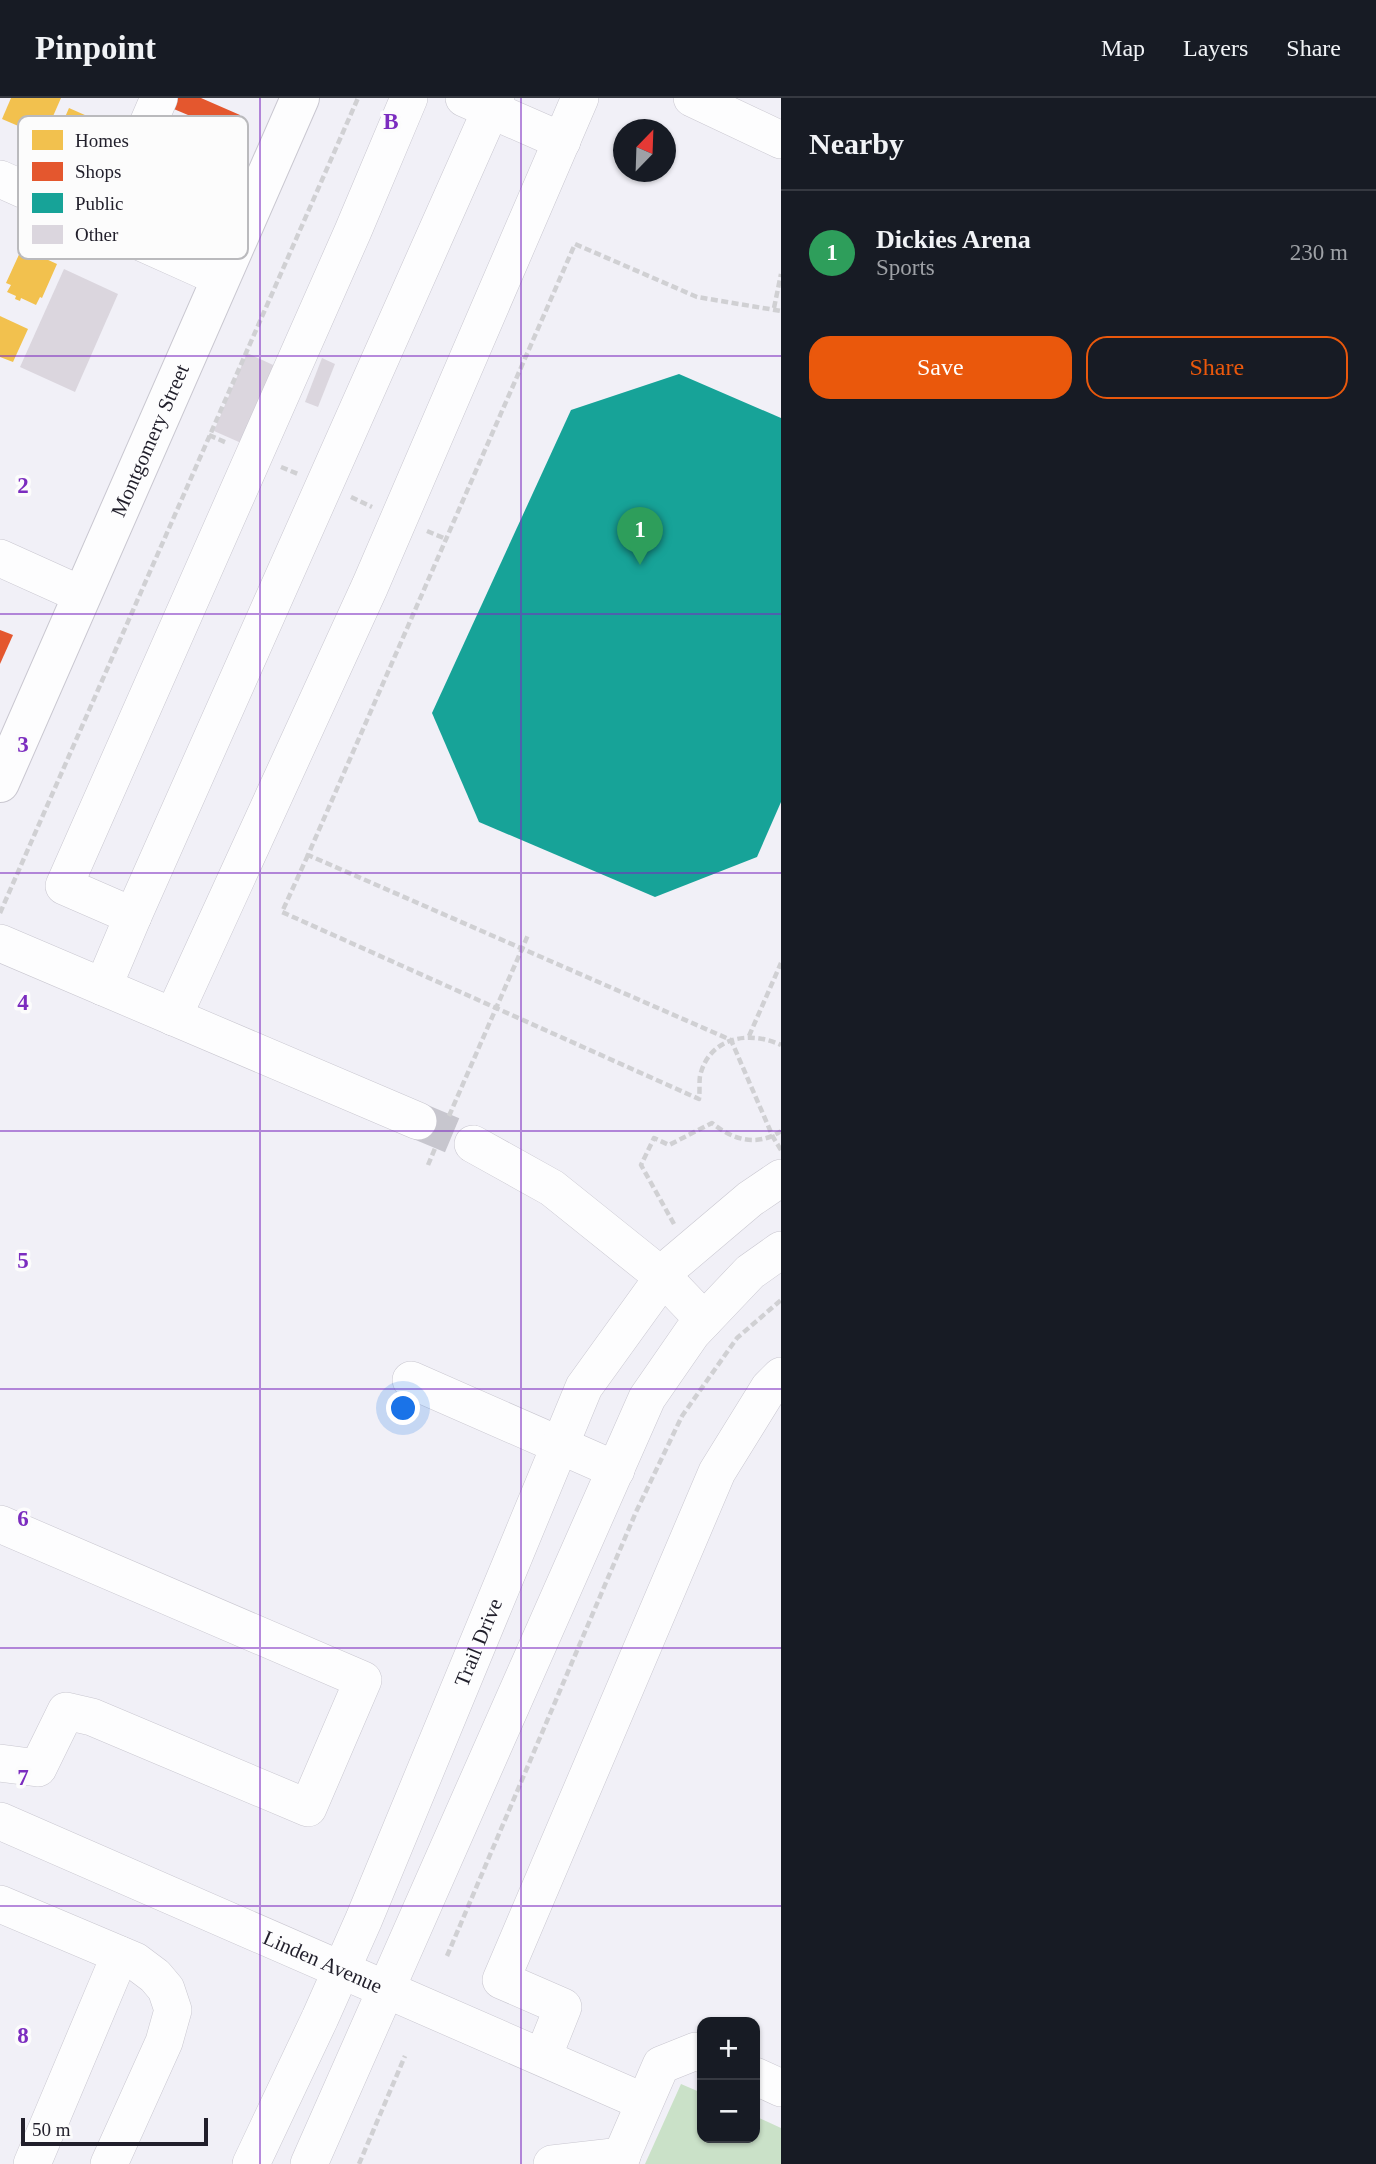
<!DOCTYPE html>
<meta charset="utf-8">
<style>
body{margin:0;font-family:Georgia,serif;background:#242831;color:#f1f3f6}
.controls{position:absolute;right:21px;bottom:21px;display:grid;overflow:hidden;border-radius:14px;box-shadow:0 2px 5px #0004}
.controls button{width:63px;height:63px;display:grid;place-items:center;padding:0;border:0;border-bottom:2px solid #363941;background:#171b24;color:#f1f3f6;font:35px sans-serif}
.compass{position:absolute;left:613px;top:21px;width:63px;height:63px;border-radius:50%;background:#171b24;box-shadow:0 2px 5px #0004;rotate:23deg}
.scale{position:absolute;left:21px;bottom:18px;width:187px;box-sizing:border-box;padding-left:7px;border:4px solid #211f2b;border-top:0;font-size:19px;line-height:24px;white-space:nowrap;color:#211f2b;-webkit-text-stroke:5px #fcfcfc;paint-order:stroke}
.you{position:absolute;left:404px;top:1311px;width:24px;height:24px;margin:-18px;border:5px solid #fff;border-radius:50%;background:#1a73e8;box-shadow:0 0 0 10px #1a73e833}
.badge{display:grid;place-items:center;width:46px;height:46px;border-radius:50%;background:#ea580c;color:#fff;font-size:23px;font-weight:700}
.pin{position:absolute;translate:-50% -58px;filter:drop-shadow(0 2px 4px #0008)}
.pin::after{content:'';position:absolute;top:37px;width:24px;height:21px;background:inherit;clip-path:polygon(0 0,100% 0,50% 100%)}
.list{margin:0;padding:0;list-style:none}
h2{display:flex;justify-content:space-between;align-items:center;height:91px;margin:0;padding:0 28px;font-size:30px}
h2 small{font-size:23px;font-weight:400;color:#9ea1a6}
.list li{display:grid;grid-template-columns:46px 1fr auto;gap:21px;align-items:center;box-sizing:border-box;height:126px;padding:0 28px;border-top:2px solid #363941}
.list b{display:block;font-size:26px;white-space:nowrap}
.list p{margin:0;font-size:23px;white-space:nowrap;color:#9ea1a6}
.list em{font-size:23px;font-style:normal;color:#9ea1a6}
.actions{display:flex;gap:14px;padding:21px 28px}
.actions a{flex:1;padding:16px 0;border:2px solid #ea580c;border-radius:21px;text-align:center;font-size:24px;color:#ea580c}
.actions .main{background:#ea580c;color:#fff}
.map{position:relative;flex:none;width:781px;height:2066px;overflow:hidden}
header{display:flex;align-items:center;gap:42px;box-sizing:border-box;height:98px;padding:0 35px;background:#171b24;border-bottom:2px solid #363941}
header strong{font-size:33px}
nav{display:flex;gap:38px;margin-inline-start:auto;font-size:24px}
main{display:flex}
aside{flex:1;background:#171b24}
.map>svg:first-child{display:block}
</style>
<header>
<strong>Pinpoint</strong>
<nav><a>Map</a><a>Layers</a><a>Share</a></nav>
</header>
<main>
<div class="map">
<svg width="781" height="2066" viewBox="0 0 781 2066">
<rect width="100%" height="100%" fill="#f1f0f7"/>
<path fill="#cae1c8" d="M 681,1986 L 702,1995 L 702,2040 L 755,2040 L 755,2018 L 781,2030 L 781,2066 L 645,2066 Z"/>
<g fill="#f2c14e">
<path d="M 11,0 L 61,0 L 44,39 L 2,21 Z"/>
<path d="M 69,10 L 103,25 L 92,50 L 58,35 Z"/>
<path d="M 22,150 L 57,166 L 42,200 L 40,199 L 36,207 L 21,200 L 20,203 L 15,201 L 16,198 L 7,194 L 11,187 L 6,185 Z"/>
<path d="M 0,218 L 28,231 L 13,264 L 0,259 Z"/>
</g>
<g fill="#e4572e">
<path d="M 165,0 L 201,0 L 240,17 L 228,45 L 203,35 L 200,41 L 181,33 L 188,17 L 162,6 Z"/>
<path d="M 0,532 L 13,537 L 0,566 Z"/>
</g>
<path fill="#17a398" d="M 679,276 L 781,320 L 781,704 L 757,759 L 655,799 L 479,724 L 432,615 L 571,312 Z"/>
<g fill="#dbd6de">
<path d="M 64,171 L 118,196 L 75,294 L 20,269 Z"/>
<path d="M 247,255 L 282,271 L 248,348 L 214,333 Z"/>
<path d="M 322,260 L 335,266 L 318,309 L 305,304 Z"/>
</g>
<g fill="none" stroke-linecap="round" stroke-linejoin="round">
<path stroke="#c7c6ce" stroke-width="37" stroke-dasharray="37 18" stroke-linecap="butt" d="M 418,1023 L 473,1046"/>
<defs>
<g id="minor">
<path d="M 464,0 L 562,43"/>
<path d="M 692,0 L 781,42"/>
<path d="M 0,81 L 221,180"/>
<path d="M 104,128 L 159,0"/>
<path d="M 0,460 L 82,497"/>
<path d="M 133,818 L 496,0"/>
<path d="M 0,845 L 418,1023"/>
<path d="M 103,889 L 133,818 L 64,788 L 353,133 L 409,0"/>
<path d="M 173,919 L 370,488 L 580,0"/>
<path d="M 473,1046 L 552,1090 L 663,1179 L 704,1222"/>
<path d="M 411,1282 L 616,1372"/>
<path d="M 0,1426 L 363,1582 L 308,1710 L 92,1619 L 66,1613 L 38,1670 L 0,1665"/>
<path id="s1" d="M 0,1723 L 644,2004"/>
<path d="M 0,1806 L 135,1863 L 155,1878 L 166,1891 L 173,1912 L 164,1944 L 109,2066"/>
<path d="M 543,1959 L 563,1909 L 501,1882 L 717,1374 L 769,1290 L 781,1278"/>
<path d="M 755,1978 L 781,1990"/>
<path d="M 32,2066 L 120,1857"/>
<path id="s2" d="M 251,2066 L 320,1920 L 364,1821 L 584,1289 L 672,1167 L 750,1101 L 781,1080"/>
<path d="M 309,2066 L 647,1300 L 692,1235 L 750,1174 L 781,1152"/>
<path d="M 552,2066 L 622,2058"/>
<path d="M 618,2066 L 661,1967 L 696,1953 L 702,1956"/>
</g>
<g id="major">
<path id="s3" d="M 0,685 L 300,0"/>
</g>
</defs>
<use href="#minor" stroke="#c9c7d0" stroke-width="38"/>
<use href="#major" stroke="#c9c7d0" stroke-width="40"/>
<g stroke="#d0d0d3" stroke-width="4.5" stroke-dasharray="7 3.5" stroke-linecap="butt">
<path d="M 774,210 L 781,176"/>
<path d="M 209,337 L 227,345"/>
<path d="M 281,369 L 298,376"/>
<path d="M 351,399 L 372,409"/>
<path d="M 427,433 L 446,441"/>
<path d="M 308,757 L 282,814 L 699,1001 C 700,994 699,985 700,978 C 709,939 749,932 781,947"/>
<path d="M 0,815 L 358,0"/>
<path d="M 749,938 L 781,865"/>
<path d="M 449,1018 L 528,837"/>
<path d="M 781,1052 L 773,1039 L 731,942 L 308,757 L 575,146 L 697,199 L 781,213"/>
<path d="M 428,1067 L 436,1048"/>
<path d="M 674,1126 L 641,1067 L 654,1040 L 669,1047 L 712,1025 C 733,1042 757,1049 781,1033"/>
<path d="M 447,1858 L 636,1414 L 682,1318 L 737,1240 L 781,1202"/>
<path d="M 359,2066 L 405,1958"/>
</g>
<use href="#minor" stroke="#fdfdfe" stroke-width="37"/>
<use href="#major" stroke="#fdfdfe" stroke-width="38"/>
</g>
<path fill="none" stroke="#7b2cbf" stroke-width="2" stroke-opacity="0.55" d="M 260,0 L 260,2066M 521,0 L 521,2066M 0,258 L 781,258M 0,516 L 781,516M 0,775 L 781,775M 0,1033 L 781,1033M 0,1291 L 781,1291M 0,1550 L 781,1550M 0,1808 L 781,1808"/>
<g text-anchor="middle" stroke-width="7" stroke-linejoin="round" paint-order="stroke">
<g font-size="21" fill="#211f2b" stroke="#fcfcfc">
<text dy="7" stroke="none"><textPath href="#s3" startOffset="374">Montgomery Street</textPath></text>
<text dy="7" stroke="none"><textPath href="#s2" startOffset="569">Trail Drive</textPath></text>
<text dy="7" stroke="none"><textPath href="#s1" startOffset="352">Linden Avenue</textPath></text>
</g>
</g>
<rect x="18" y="18" width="230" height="143" rx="10" fill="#fcfcfc" stroke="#bababd" stroke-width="2"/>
<rect x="32" y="32" width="31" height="20" fill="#f2c14e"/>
<rect x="32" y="64" width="31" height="19" fill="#e4572e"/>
<rect x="32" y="95" width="31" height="20" fill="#17a398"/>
<rect x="32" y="127" width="31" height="19" fill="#dbd6de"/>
<g font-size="19" fill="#211f2b">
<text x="75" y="49">Homes</text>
<text x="75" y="80">Shops</text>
<text x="75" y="112">Public</text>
<text x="75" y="143">Other</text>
</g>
<g font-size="23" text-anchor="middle" font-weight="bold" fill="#7b2cbf" stroke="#fcfcfc" stroke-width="7" stroke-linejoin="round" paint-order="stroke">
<text x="391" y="31">B</text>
<text x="23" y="395">2</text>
<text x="23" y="654">3</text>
<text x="23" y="912">4</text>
<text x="23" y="1170">5</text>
<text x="23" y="1428">6</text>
<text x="23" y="1687">7</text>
<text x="23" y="1945">8</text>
</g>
</svg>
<div class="controls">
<button>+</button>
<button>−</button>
</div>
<svg class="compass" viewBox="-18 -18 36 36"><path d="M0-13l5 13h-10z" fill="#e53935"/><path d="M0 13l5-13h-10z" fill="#9ea1a6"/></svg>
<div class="scale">50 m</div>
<div class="you"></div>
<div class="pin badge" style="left:640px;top:467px;background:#2e9e5b">1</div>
</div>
<aside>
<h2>Nearby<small></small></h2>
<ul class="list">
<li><span class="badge" style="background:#2e9e5b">1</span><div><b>Dickies Arena</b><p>Sports</p></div><em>230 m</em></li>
</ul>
<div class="actions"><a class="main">Save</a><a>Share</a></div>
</aside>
</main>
